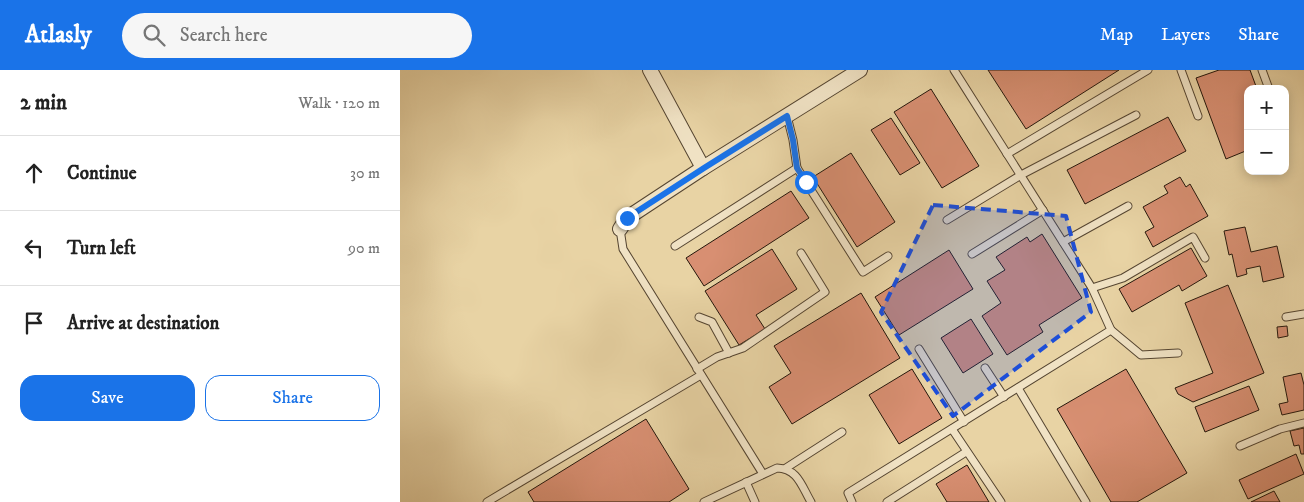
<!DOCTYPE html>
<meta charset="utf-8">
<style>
body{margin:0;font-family:"IM FELL DW Pica",serif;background:#f6f6f6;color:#222}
.controls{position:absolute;right:15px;top:15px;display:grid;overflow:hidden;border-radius:10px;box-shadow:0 2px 12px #0003}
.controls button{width:45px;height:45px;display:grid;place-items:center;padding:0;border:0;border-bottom:1px solid #e0e0e0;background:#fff;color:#222;font:25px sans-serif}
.stop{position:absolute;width:15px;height:15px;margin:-11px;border:4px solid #1a73e8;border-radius:50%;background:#fff}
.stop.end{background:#1a73e8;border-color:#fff;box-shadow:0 1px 5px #0008}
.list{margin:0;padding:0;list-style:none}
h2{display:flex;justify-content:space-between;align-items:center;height:65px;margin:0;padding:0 20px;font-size:21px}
h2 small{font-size:16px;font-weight:400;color:#767676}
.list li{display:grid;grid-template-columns:32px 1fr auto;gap:15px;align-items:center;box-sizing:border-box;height:75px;padding:0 20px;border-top:1px solid #e0e0e0}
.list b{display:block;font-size:19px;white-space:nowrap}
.list em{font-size:16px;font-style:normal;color:#767676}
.actions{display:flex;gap:10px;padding:15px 20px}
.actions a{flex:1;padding:11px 0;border:1px solid #1a73e8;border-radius:15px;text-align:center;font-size:18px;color:#1a73e8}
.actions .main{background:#1a73e8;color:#fff}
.icon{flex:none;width:28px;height:28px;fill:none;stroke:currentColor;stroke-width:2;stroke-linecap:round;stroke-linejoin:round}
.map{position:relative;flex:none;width:904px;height:432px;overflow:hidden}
header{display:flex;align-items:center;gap:30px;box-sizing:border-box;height:70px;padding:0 25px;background:#1a73e8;color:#fff}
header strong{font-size:24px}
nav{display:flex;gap:28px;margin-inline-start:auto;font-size:18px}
.search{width:350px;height:45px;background:#f6f6f6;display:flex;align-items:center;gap:12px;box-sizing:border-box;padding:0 18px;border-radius:28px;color:#767676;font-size:19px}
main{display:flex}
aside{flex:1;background:#fff}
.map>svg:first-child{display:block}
</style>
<header>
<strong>Atlasly</strong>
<div class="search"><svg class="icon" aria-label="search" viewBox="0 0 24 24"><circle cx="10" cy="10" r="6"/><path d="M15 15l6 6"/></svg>Search here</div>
<nav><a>Map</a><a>Layers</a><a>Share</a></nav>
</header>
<main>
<aside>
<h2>2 min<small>Walk · 120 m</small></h2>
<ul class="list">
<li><svg class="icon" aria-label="ahead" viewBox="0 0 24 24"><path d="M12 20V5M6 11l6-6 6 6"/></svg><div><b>Continue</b></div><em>30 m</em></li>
<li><svg class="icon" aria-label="left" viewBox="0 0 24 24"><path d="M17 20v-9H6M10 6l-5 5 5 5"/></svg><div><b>Turn left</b></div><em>90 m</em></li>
<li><svg class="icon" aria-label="arrive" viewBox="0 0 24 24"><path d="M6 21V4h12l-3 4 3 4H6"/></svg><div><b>Arrive at destination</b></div></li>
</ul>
<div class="actions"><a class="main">Save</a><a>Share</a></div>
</aside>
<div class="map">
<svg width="904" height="432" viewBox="0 0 904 432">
<rect width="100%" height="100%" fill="#e8d3a4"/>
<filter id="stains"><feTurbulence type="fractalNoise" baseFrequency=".004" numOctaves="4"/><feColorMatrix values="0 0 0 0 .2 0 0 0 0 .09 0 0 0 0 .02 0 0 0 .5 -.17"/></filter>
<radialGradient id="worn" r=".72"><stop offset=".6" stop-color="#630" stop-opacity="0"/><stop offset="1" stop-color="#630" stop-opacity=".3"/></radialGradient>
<g fill="#d88f72" stroke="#24160b">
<path d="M 588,0 L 719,0 L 626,59 Z"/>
<path d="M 819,0 L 850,0 L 857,19 L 848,19 L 848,80 L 826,89 L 796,8 Z"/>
<path d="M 531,19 L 579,96 L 542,118 L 494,42 Z"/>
<path d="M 768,47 L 786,81 L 685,134 L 667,100 Z"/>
<path d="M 491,48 L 520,93 L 500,105 L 471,60 Z"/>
<path d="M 451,83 L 495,152 L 457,177 L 413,107 Z"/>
<path d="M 780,107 L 786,117 L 790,114 L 808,146 L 753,177 L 745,162 L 754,157 L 743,137 L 768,123 L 764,116 Z"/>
<path d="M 391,121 L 409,148 L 304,216 L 286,188 Z"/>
<path d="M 845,157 L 851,182 L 877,176 L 884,207 L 863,212 L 860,196 L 846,199 L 847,204 L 837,207 L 832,184 L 829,185 L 824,161 Z"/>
<path d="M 642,164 L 682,228 L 639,255 L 643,262 L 607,285 L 582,246 L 601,233 L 587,211 L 605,200 L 596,187 L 627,167 L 630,172 Z"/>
<path d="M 791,178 L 807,206 L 782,221 L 779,215 L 732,242 L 719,219 Z"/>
<path d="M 372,179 L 397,219 L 356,245 L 365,259 L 339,275 L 305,221 Z"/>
<path d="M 549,180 L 573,219 L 499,265 L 475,227 Z"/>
<path d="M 828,215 L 864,303 L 793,332 L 778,324 L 775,318 L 813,303 L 785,233 Z"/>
<path d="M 461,223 L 500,288 L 392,354 L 369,317 L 391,303 L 374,276 Z"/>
<path d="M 571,249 L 593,284 L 563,303 L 541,268 Z"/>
<path d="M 887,256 L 888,266 L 878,268 L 877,257 Z"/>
<path d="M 512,299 L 542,348 L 499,374 L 469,325 Z"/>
<path d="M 726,299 L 787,403 L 737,432 L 711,432 L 657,339 Z"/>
<path d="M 901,303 L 904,315 L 904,340 L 882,345 L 879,334 L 888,332 L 883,307 Z"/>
<path d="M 849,316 L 859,340 L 805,362 L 795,337 Z"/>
<path d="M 246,349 L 289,419 L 269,432 L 134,432 L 128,422 Z"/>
<path d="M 904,358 L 904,384 L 901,384 L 899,375 L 894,376 L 890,361 Z"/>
<path d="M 896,384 L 904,404 L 848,429 L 839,410 Z"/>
<path d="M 567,395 L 589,432 L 547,432 L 536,414 Z"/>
<path d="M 874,421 L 880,432 L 851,432 Z"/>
</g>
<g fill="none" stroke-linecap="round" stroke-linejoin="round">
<defs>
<g id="lane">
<path d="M 781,0 L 798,46"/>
<path d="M 862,0 L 869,19"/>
<path d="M 607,84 L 748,0"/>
<path d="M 397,98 L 463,202 L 488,186"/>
<path d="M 547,150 L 621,105 L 736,45"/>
<path d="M 220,159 L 223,179 L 363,404"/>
<path d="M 663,172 L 728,136"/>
<path d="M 275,176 L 397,98 L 393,70 L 387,46"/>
<path d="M 572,184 L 643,140"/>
<path d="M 692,218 L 723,208 L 793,167 L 805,188"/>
<path d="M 299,247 L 312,252 L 329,283"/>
<path d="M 886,247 L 904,244"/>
<path d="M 711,260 L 741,285 L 778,283"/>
<path d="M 519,279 L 564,352"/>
<path d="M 585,298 L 604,327"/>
<path d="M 297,299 L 317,287 L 343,278 L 425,222 L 401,183"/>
<path d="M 618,318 L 686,432"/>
<path d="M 552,359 L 601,432"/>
<path d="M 840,376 L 880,359 L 904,353"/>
<path d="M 386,398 L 442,362"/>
<path d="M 346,412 L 355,432"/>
<path d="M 87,432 L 301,305"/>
<path d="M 304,432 L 377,398 C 398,399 401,415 411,432"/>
<path d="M 452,432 L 448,423 L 711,260 L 692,218 L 554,0"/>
<path d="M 487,432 L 566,382"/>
</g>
<g id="street">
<path d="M 250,0 L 303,98"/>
<path d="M 220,159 L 227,148 L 303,98 L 460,0"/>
</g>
</defs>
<use href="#lane" stroke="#554531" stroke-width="9"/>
<use href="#street" stroke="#554531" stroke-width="16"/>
<use href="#lane" stroke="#f0e2c4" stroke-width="7"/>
<use href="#street" stroke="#f0e2c4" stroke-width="14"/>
</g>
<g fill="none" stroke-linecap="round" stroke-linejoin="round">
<path stroke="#1a73e8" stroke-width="6" d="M 227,148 L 304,98 L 387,46 L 393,70 L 397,98 L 406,112"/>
</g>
<path fill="#1d4ed8" fill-opacity="0.2" stroke="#1d4ed8" stroke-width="4" stroke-dasharray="10 6" stroke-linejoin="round" d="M 533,135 L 666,146 L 691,242 L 553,346 L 481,242 Z"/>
<rect width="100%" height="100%" filter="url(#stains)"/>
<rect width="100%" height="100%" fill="url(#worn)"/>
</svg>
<div class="controls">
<button>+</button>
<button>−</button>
</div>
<div class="stop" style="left:406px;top:112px"></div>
<div class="stop end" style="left:227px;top:148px"></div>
</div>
</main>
